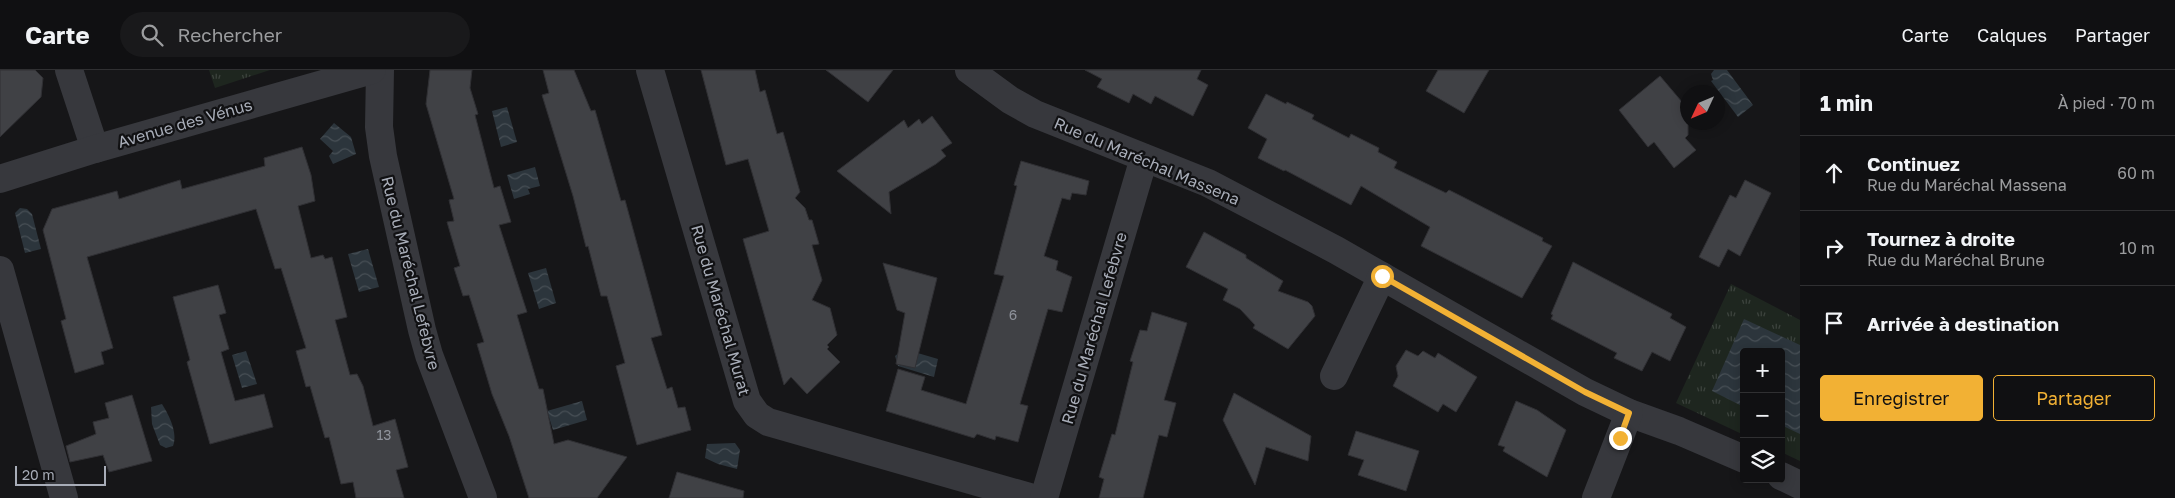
<!DOCTYPE html>
<html lang="fr">
<meta charset="utf-8">
<style>
body{margin:0;font-family:"Golos Text",sans-serif;background:#19191b;color:#f1f3f6}
.controls{position:absolute;right:15px;bottom:15px;display:grid;overflow:hidden;border-radius:5px;box-shadow:0 2px 12px #0003}
.controls button{width:45px;height:45px;display:grid;place-items:center;padding:0;border:0;border-bottom:1px solid #303032;background:#101012;color:#f1f3f6;font:25px sans-serif}
.compass{position:absolute;left:1680px;top:15px;width:45px;height:45px;border-radius:50%;background:#101012;box-shadow:0 2px 12px #0003;rotate:226deg}
.scale{position:absolute;left:15px;bottom:12px;width:91px;box-sizing:border-box;padding-left:5px;border:2px solid #a8adb8;border-top:0;font-size:14px;line-height:18px;white-space:nowrap;color:#a8adb8;-webkit-text-stroke:4px #111113;paint-order:stroke}
.stop{position:absolute;width:15px;height:15px;margin:-11px;border:4px solid #f2b134;border-radius:50%;background:#fff}
.stop.end{background:#f2b134;border-color:#fff;box-shadow:0 1px 5px #0008}
.list{margin:0;padding:0;list-style:none}
h2{display:flex;justify-content:space-between;align-items:center;height:65px;margin:0;padding:0 20px;font-size:21px}
h2 small{font-size:16px;font-weight:400;color:#9c9d9f}
.list li{display:grid;grid-template-columns:32px 1fr auto;gap:15px;align-items:center;box-sizing:border-box;height:75px;padding:0 20px;border-top:1px solid #303032}
.list b{display:block;font-size:19px;white-space:nowrap}
.list p{margin:0;font-size:16px;white-space:nowrap;color:#9c9d9f}
.list em{font-size:16px;font-style:normal;color:#9c9d9f}
.actions{display:flex;gap:10px;padding:15px 20px}
.actions a{flex:1;padding:11px 0;border:1px solid #f2b134;border-radius:5px;text-align:center;font-size:18px;color:#f2b134}
.actions .main{background:#f2b134;color:#111}
.icon{flex:none;width:28px;height:28px;fill:none;stroke:currentColor;stroke-width:2;stroke-linecap:round;stroke-linejoin:round}
.map{position:relative;flex:none;width:1800px;height:428px;overflow:hidden}
header{display:flex;align-items:center;gap:30px;box-sizing:border-box;height:70px;padding:0 25px;background:#101012;border-bottom:1px solid #303032}
header strong{font-size:24px}
nav{display:flex;gap:28px;margin-inline-start:auto;font-size:18px}
.search{width:350px;height:45px;background:#19191b;display:flex;align-items:center;gap:12px;box-sizing:border-box;padding:0 18px;border-radius:28px;color:#9c9d9f;font-size:19px}
main{display:flex}
aside{flex:1;background:#101012}
.map>svg:first-child{display:block}
</style>
<header>
<strong>Carte</strong>
<div class="search"><svg class="icon" aria-label="search" viewBox="0 0 24 24"><circle cx="10" cy="10" r="6"/><path d="M15 15l6 6"/></svg>Rechercher</div>
<nav><a>Carte</a><a>Calques</a><a>Partager</a></nav>
</header>
<main>
<div class="map">
<svg width="1800" height="428" viewBox="0 0 1800 428">
<defs>
<pattern id="grass-tufts" width="24" height="20" patternUnits="userSpaceOnUse" patternTransform="scale(1.25)"><rect width="24" height="20" fill="#1e261f"/><path d="M3 7l-1-3M5 7V3M7 7l1-3M15 17l-1-3M17 17v-4M19 17l1-3" fill="none" stroke="#3c433d"/></pattern>
<pattern id="water-waves" width="16" height="10" patternUnits="userSpaceOnUse" patternTransform="scale(1.25)"><rect width="16" height="10" fill="#2c353c"/><path d="M0 5q4-4 8 0t8 0" fill="none" stroke="#485056"/></pattern>
</defs>
<rect width="100%" height="100%" fill="#161618"/>
<g fill="url(#grass-tufts)">
<path d="M 209,0 L 270,0 L 215,18 Z"/>
<path d="M 1731,214 L 1800,250 L 1800,391 L 1781,382 L 1781,282 L 1744,282 L 1744,365 L 1676,333 Z"/>
</g>
<g fill="url(#water-waves)">
<path d="M 1714,0 L 1727,0 L 1753,35 L 1738,47 L 1711,11 L 1713,10 L 1711,4 Z"/>
<path d="M 507,37 L 517,72 L 501,77 L 492,41 Z"/>
<path d="M 334,53 L 351,67 L 356,84 L 333,94 L 329,86 L 333,81 L 320,69 Z"/>
<path d="M 535,97 L 540,116 L 528,119 L 530,124 L 514,129 L 507,105 Z"/>
<path d="M 20,138 L 27,139 L 32,144 L 41,179 L 25,183 L 15,143 Z"/>
<path d="M 368,179 L 379,217 L 359,222 L 348,184 Z"/>
<path d="M 546,198 L 556,233 L 539,239 L 528,203 Z"/>
<path d="M 1744,249 L 1800,275 L 1800,364 L 1781,355 L 1781,282 L 1744,282 L 1744,337 L 1712,321 Z"/>
<path d="M 904,279 L 938,289 L 934,307 L 898,296 L 895,286 Z"/>
<path d="M 246,281 L 257,314 L 242,318 L 232,285 Z"/>
<path d="M 582,331 L 587,350 L 553,360 L 547,341 Z"/>
<path d="M 162,334 C 169,345 178,363 173,376 L 166,378 L 160,375 L 152,354 L 151,337 Z"/>
<path d="M 735,373 L 740,380 L 737,399 L 718,394 L 705,388 L 707,374 Z"/>
</g>
<g fill="#404145" stroke="#303034">
<path d="M 0,0 L 35,0 L 43,8 L 41,27 L 0,67 Z"/>
<path d="M 430,0 L 472,0 L 470,18 L 478,44 L 475,45 L 494,118 L 500,116 L 511,152 L 499,155 L 527,242 L 517,245 L 539,319 L 543,319 L 554,374 L 568,370 L 627,387 L 597,428 L 529,428 L 509,366 L 492,324 L 477,274 L 484,272 L 469,225 L 463,226 L 454,198 L 460,196 L 447,152 L 454,151 L 449,130 L 454,129 L 426,34 Z"/>
<path d="M 543,0 L 574,0 L 591,41 L 595,40 L 621,131 L 625,130 L 662,265 L 651,268 L 667,319 L 672,317 L 678,338 L 685,337 L 691,360 L 637,375 L 616,296 L 625,293 L 607,226 L 601,226 L 588,176 L 586,177 L 573,126 L 542,25 L 549,23 Z"/>
<path d="M 701,0 L 755,0 L 760,22 L 765,20 L 777,64 L 783,62 L 800,122 L 795,128 L 805,138 L 809,150 L 812,150 L 819,174 L 812,175 L 822,210 L 812,230 L 830,238 L 837,265 L 827,275 L 829,277 L 827,279 L 840,292 L 807,324 L 791,307 L 784,315 L 743,169 L 769,161 L 748,89 L 726,95 Z"/>
<path d="M 826,0 L 893,0 L 868,32 Z"/>
<path d="M 1085,0 L 1201,0 L 1197,9 L 1208,15 L 1193,46 L 1155,26 L 1151,34 L 1133,24 L 1129,33 L 1097,17 L 1102,9 Z"/>
<path d="M 1438,0 L 1489,0 L 1464,43 L 1426,21 Z"/>
<path d="M 1660,6 L 1688,39 L 1688,65 L 1685,68 L 1696,80 L 1674,98 L 1654,72 L 1648,77 L 1619,40 Z"/>
<path d="M 1266,24 L 1286,34 L 1287,32 L 1314,45 L 1312,49 L 1349,68 L 1351,64 L 1379,78 L 1378,82 L 1397,92 L 1394,98 L 1446,123 L 1449,120 L 1463,127 L 1543,168 L 1542,171 L 1552,176 L 1522,228 L 1421,176 L 1430,157 L 1361,116 L 1351,135 L 1285,100 L 1284,101 L 1258,88 L 1267,69 L 1248,58 Z"/>
<path d="M 932,46 L 952,73 L 941,80 L 946,86 L 936,94 L 889,122 L 891,144 L 837,101 L 904,50 L 908,58 L 919,49 L 922,54 Z"/>
<path d="M 302,77 L 311,105 L 315,131 L 298,136 L 311,188 L 323,185 L 325,189 L 332,187 L 347,247 L 335,250 L 350,305 L 357,304 L 363,316 L 373,356 L 395,349 L 408,397 L 396,400 L 404,428 L 356,428 L 353,412 L 341,414 L 329,367 L 325,368 L 310,316 L 306,317 L 296,281 L 306,278 L 281,198 L 275,199 L 256,139 L 87,187 L 113,278 L 101,282 L 104,294 L 75,303 L 61,251 L 66,249 L 43,160 L 52,139 L 117,121 L 119,129 L 180,110 L 182,119 L 265,96 L 264,88 Z"/>
<path d="M 1021,91 L 1089,111 L 1086,125 L 1072,123 L 1070,130 L 1062,128 L 1044,186 L 1058,191 L 1056,200 L 1072,207 L 1062,242 L 1048,239 L 1020,334 L 1028,336 L 1018,372 L 996,366 L 995,370 L 977,364 L 974,368 L 886,341 L 898,299 L 925,307 L 921,320 L 966,334 L 1004,206 L 994,204 L 1017,116 L 1014,115 Z"/>
<path d="M 1745,110 L 1771,123 L 1740,186 L 1728,179 L 1719,197 L 1699,187 L 1730,125 L 1736,128 Z"/>
<path d="M 1204,162 L 1246,185 L 1246,188 L 1283,211 L 1278,221 L 1308,232 L 1312,236 L 1315,246 L 1288,279 L 1253,258 L 1255,255 L 1240,239 L 1223,230 L 1228,219 L 1186,197 Z"/>
<path d="M 1573,192 L 1672,244 L 1670,248 L 1686,257 L 1670,291 L 1652,282 L 1642,301 L 1614,288 L 1617,283 L 1551,249 L 1553,245 L 1551,244 Z"/>
<path d="M 883,193 L 937,208 L 915,298 L 896,294 L 905,243 L 897,240 Z"/>
<path d="M 218,215 L 226,243 L 219,245 L 229,279 L 221,282 L 235,331 L 264,324 L 273,357 L 210,374 L 187,292 L 190,290 L 173,227 Z"/>
<path d="M 1152,242 L 1187,253 L 1164,330 L 1176,333 L 1167,367 L 1159,365 L 1143,428 L 1099,428 L 1104,409 L 1099,407 L 1112,364 L 1115,365 L 1133,292 L 1130,291 L 1140,260 L 1147,261 Z"/>
<path d="M 1406,280 L 1418,286 L 1423,281 L 1435,288 L 1438,283 L 1477,307 L 1456,342 L 1443,334 L 1438,342 L 1393,316 L 1398,306 L 1396,296 Z"/>
<path d="M 1234,323 L 1311,366 L 1308,391 L 1266,377 L 1255,415 L 1223,350 Z"/>
<path d="M 132,325 L 152,391 L 109,402 L 103,385 L 70,392 L 66,376 L 96,364 L 93,352 L 109,348 L 105,333 Z"/>
<path d="M 1516,331 L 1537,340 L 1566,360 L 1547,407 L 1503,381 L 1505,377 L 1498,375 Z"/>
<path d="M 1356,361 L 1419,381 L 1406,421 L 1358,405 L 1364,390 L 1348,385 Z"/>
<path d="M 677,402 L 744,421 L 743,428 L 669,428 Z"/>
</g>
<g fill="none" stroke-linecap="round" stroke-linejoin="round">
<g stroke="#37383d" stroke-width="28">
<path d="M 69,0 L 95,79"/>
<path d="M 380,0 L 379,57 L 383,86 L 422,260 L 429,285 L 483,428"/>
<path d="M 650,0 L 747,331 L 757,345 L 768,352 L 1033,428"/>
<path d="M 969,0 L 1010,30 L 1035,44 L 1208,113 L 1336,180 L 1585,322 L 1629,343 L 1679,361 L 1744,389"/>
<path d="M 0,109 L 95,79 L 372,0"/>
<path d="M 0,200 L 64,428"/>
<path d="M 1334,306 L 1382,206"/>
<path d="M 1781,406 L 1800,415"/>
<path d="M 1044,428 L 1144,88"/>
<path d="M 1596,428 L 1629,343"/>
</g>
</g>
<g fill="none" stroke-linecap="round" stroke-linejoin="round">
<path stroke="#f2b134" stroke-width="6" d="M 1382,206 L 1585,322 L 1629,343 L 1620,368"/>
</g>
<g text-anchor="middle" stroke-width="4.5" stroke-linejoin="round" paint-order="stroke">
<g font-size="14" fill="#8e929b">
<text x="1013" y="250">6</text>
<text x="384" y="370">13</text>
</g>
<g font-size="16" fill="#a8adb8" stroke="#111113">
<text transform="translate(185 53) rotate(-16)" y="6">Avenue des Vénus</text>
<text transform="translate(1147 91) rotate(23)" y="6">Rue du Maréchal Massena</text>
<text transform="translate(411 203) rotate(76)" y="6">Rue du Maréchal Lefebvre</text>
<text transform="translate(721 240) rotate(74)" y="6">Rue du Maréchal Murat</text>
<text transform="translate(1094 258) rotate(-74)" y="6">Rue du Maréchal Lefebvre</text>
</g>
</g>
</svg>
<div class="controls">
<button>+</button>
<button>−</button>
<button><svg class="icon" aria-label="layers" viewBox="0 0 24 24"><path d="M12 4l9 5-9 5-9-5zM3 14l9 5 9-5"/></svg></button>
</div>
<svg class="compass" viewBox="-18 -18 36 36"><path d="M0-13l5 13h-10z" fill="#e53935"/><path d="M0 13l5-13h-10z" fill="#9c9d9f"/></svg>
<div class="scale">20 m</div>
<div class="stop" style="left:1382px;top:206px"></div>
<div class="stop end" style="left:1620px;top:368px"></div>
</div>
<aside>
<h2>1 min<small>À pied · 70 m</small></h2>
<ul class="list">
<li><svg class="icon" aria-label="ahead" viewBox="0 0 24 24"><path d="M12 20V5M6 11l6-6 6 6"/></svg><div><b>Continuez</b><p>Rue du Maréchal Massena</p></div><em>60 m</em></li>
<li><svg class="icon" aria-label="right" viewBox="0 0 24 24"><path d="M7 20v-9h11M14 6l5 5-5 5"/></svg><div><b>Tournez à droite</b><p>Rue du Maréchal Brune</p></div><em>10 m</em></li>
<li><svg class="icon" aria-label="arrive" viewBox="0 0 24 24"><path d="M6 21V4h12l-3 4 3 4H6"/></svg><div><b>Arrivée à destination</b></div></li>
</ul>
<div class="actions"><a class="main">Enregistrer</a><a>Partager</a></div>
</aside>
</main>
